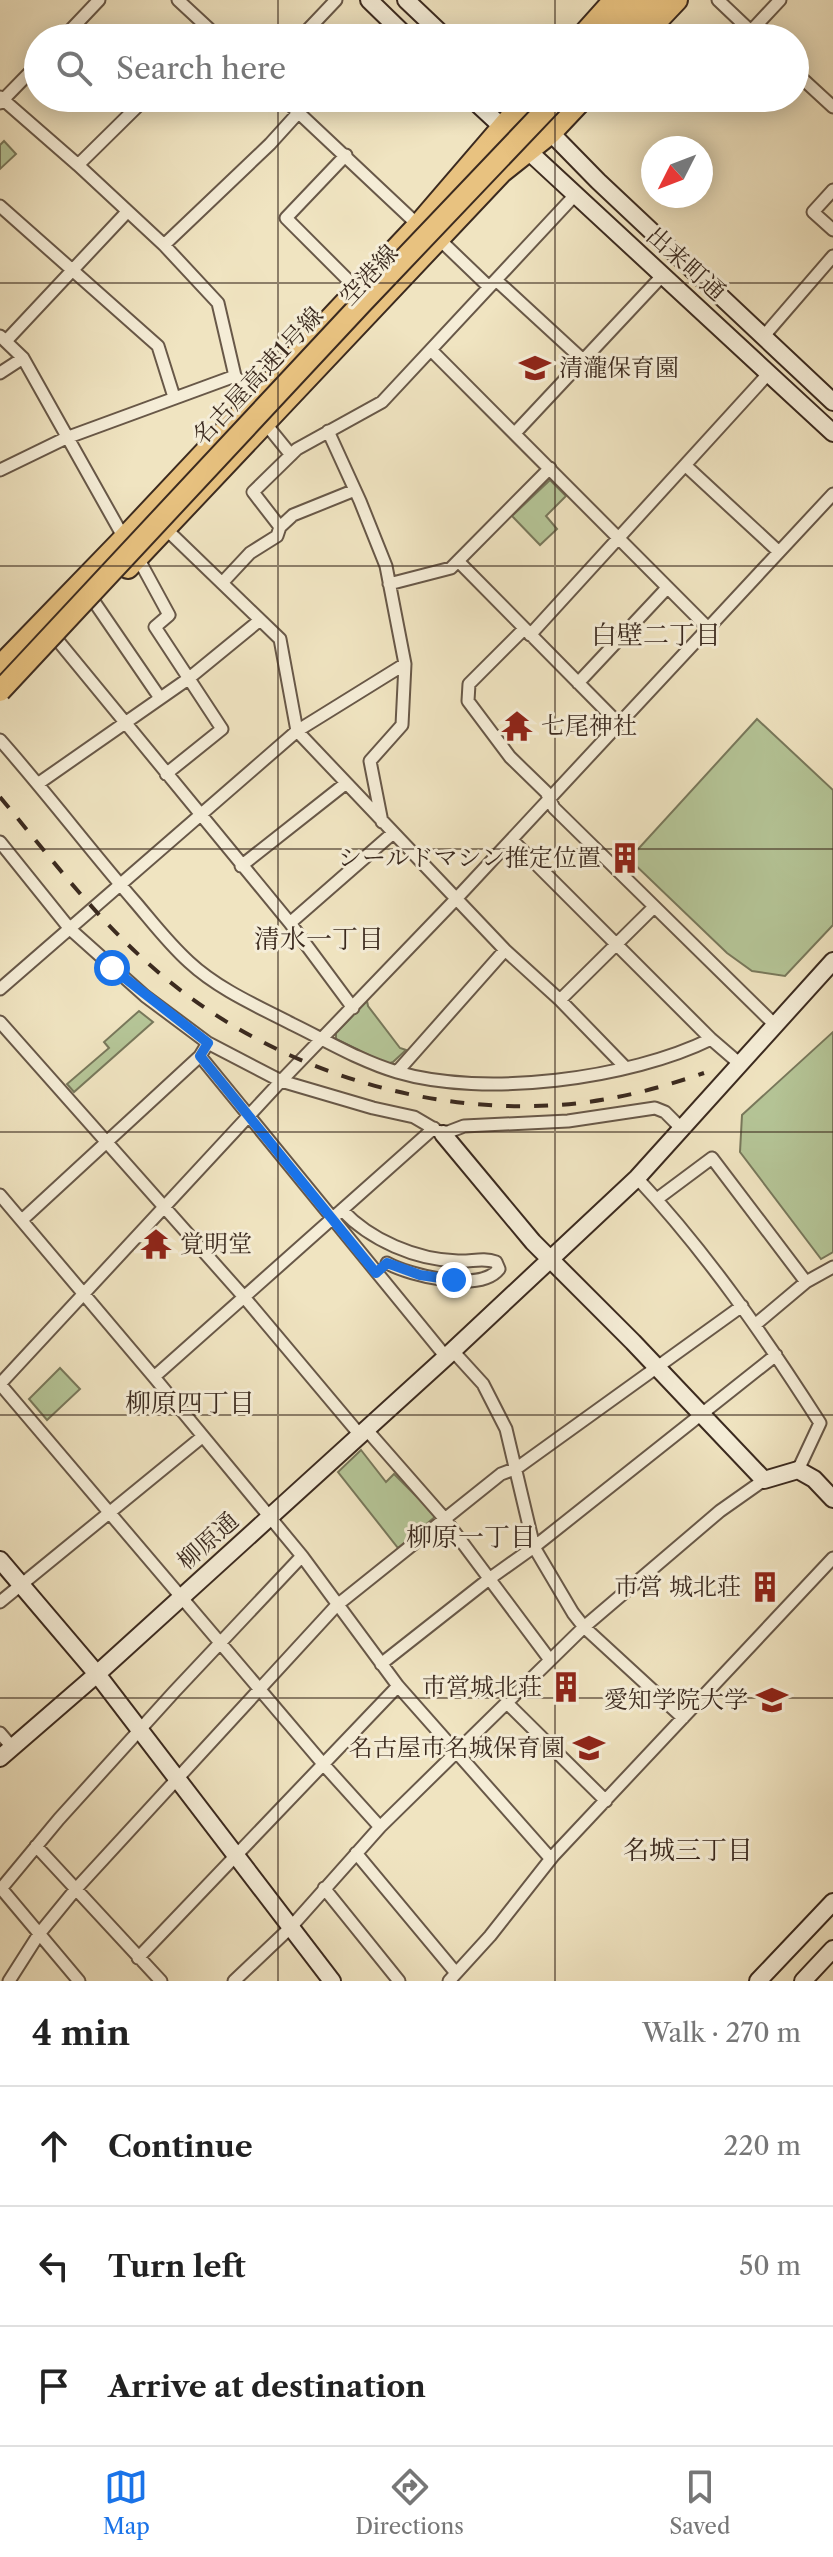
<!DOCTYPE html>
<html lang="en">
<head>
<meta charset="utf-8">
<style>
  body { margin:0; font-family:"Libre Caslon Text","Noto Serif JP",serif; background:#f2f2f2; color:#222 }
  .compass { position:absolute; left:641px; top:136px; width:72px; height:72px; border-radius:50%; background:#fff; box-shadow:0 4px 20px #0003; rotate:228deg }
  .stop { position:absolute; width:24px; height:24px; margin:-18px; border:6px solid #1a73e8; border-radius:50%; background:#fff }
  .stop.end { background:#1a73e8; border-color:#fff; box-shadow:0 2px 8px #0008 }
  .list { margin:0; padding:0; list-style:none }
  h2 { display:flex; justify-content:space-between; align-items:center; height:104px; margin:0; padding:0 32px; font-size:34px }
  h2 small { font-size:26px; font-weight:400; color:#767676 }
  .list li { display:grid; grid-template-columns:52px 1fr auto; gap:24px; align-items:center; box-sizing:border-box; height:120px; padding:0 32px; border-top:2px solid #e0e0e0 }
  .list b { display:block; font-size:30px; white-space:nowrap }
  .list em { font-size:26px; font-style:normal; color:#767676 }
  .icon { flex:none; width:44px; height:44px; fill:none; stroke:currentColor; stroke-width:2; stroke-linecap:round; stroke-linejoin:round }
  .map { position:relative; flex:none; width:833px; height:1981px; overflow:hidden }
  .search { position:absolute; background:#fff; box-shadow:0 4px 20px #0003; left:24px; right:24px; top:24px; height:88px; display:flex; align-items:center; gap:20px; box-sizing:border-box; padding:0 28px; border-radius:44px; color:#767676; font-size:30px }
  .sheet { height:464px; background:#fff }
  nav { display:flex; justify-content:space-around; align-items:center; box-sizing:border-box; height:112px; border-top:2px solid #e0e0e0; background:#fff; font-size:22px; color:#767676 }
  nav a { display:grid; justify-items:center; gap:4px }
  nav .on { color:#1a73e8 }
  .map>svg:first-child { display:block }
</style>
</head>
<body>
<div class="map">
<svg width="833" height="1981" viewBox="0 0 833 1981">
  <rect width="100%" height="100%" fill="#f0e4c1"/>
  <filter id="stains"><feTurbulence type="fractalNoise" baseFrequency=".0025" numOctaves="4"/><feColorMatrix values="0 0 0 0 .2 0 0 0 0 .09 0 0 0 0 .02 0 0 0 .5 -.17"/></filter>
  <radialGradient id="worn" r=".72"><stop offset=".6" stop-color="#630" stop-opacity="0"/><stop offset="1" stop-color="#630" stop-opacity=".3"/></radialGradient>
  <path fill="#b5c597" stroke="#78785b" stroke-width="2" d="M4 141 16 154 0 169V145Z
    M550 480 566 496 546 516 557 529 540 545 512 516Z
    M757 719 833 790V925L785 976 752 971 727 953 629 859Z
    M367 1001 368 1006 400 1048 406 1050 393 1062 387 1064 336 1039V1033Z
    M139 1011 153 1022 74 1092 67 1084 109 1048 104 1042Z
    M833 1032V1252L821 1259 740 1152 742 1115Z
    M60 1368 80 1389 47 1420 29 1399Z
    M361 1450 386 1482 394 1474 436 1516 398 1548 338 1472Z"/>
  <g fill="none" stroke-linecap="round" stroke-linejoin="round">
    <defs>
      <path id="street" d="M178 0 219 38
        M718 0 758 38
        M751 31 780 0
        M63 38 99 0
        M300 38 336 0
        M795 72 833 107
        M0 97 78 165 164 245 218 303 235 376 66 438 0 470
        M283 98 418 225
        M0 103 38 64
        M346 155 286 218 357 289
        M78 165 146 98
        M833 190 813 212 833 230
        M0 206 158 346 174 397
        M439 239 489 287
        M164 245 270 144 299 112
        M496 280 583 360
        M0 336 23 358 124 538
        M763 337 833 256
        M6 341 127 212
        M431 350 709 629
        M0 373 23 358
        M235 376 255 397
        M265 423 291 455
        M328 431 360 501 386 566 405 664 402 725 370 761 382 822
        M515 433 662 276
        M685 465 779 552
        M280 527 253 492 297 449 382 402 576 194
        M166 529 280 639 297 731 505 950 560 1000 626 1068
        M138 558 169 615 155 627 222 729 166 774
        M458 561 619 724
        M222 583 250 553 277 536 280 527 293 515 355 490
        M389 584 451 568 550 468
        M95 603 160 698
        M524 629 469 684 468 701 510 757 546 792 554 808 775 1025
        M530 635 769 373
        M59 642 290 923 353 1008
        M578 683 667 588
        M0 740C47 793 90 850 136 903 153 923 169 944 189 962 218 989 257 1006 292 1024 327 1041 360 1061 397 1072 484 1098 630 1079 711 1039
        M39 783 188 679 260 620
        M512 840 711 1039 740 1064
        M0 842 70 929 145 996 208 1043 281 1081 373 1108 414 1117 443 1134 464 1126 568 1121 655 1108 665 1112 682 1129
        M241 866 345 784
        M290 923 393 833
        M0 989 297 731 405 664
        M560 1000 654 907
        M0 1022 244 1297 360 1435
        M208 1043 200 1056 446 1357
        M397 1072 505 950
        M637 1178C707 1253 765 1337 820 1423L798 1470
        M0 1195 154 1377 302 1556 398 1686 551 1859
        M657 1199 712 1158 806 1282
        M342 1210C370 1240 416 1260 458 1261 471 1262 483 1257 496 1262L499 1269C480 1293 411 1276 387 1263
        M22 1220 200 1056
        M756 1324 806 1282 833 1267
        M452 1350 483 1384 506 1429 534 1547 573 1613 584 1627 683 1718
        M154 1377 434 1128
        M0 1384 281 1081 456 899 833 494
        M0 1384 324 1765 380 1827
        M366 1429 444 1518 550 1660
        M0 1602 202 1437
        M381 1664 489 1579 534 1547 776 1355
        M507 1703 606 1801
        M0 1733 12 1747
        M36 1846 161 1981
        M356 1853 456 1973
        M0 1887 79 1981
        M324 1888 399 1981
        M0 1890 59 1819 174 1692 302 1556
        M138 1958 398 1686
        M9 1981 39 1934 75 1890 336 1606 501 1474 517 1468 742 1306
        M234 1981 291 1927 380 1827 584 1627 720 1511 764 1480
        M449 1981 490 1936 553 1856 833 1558"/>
      <path id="secondary" d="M369 0 408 38
        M406 0 446 38
        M471 98 833 433
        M511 98 551 133 598 181 833 402
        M443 1134 533 1242 633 1342 764 1480 798 1470 814 1479 833 1499
        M0 1560 97 1674 332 1981
        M0 1758 97 1674 446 1357 637 1178 833 961
        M758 1981 833 1902
        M803 1981 833 1949"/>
      <path id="highway" d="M623 31 632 27 659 0
        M580 38 614 0
        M599 38 635 0
        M641 38 677 0
        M128 568 502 172 551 133 584 98
        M0 666 124 538 418 225 527 98"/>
    </defs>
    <use href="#street" stroke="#685848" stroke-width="15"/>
    <use href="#secondary" stroke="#3b2a1f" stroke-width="20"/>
    <use href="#highway" stroke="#3b2a1f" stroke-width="24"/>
    <use href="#street" stroke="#f5edd7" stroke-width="11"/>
    <use href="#secondary" stroke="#f5edd7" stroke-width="16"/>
    <use href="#highway" stroke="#e8c280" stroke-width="20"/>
    <path stroke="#3b2a1f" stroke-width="4" stroke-dasharray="14 14" stroke-linecap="butt" d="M0 797C50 857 98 921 158 972 271 1069 432 1120 580 1103 623 1098 663 1087 704 1073"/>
    <defs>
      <path id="highway-bridge" d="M0 691 361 304 557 98"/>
    </defs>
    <use href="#highway-bridge" stroke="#3b2a1f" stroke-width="24" stroke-linecap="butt"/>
    <use href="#highway-bridge" stroke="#e8c280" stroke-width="20"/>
  </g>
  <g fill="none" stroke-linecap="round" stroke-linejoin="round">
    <path stroke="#1a73e8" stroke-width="10" d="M112 968 208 1043 200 1056 376 1273 387 1263 420 1275 454 1280"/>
  </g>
  <path fill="none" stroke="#3b2a1f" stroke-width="2" stroke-opacity="0.55" d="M278 0V38M555 0V38M278 98V1981M555 98V1981M0 283H833M0 566H833M0 849H833M0 1132H833M0 1415H833M0 1698H833"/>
  <defs>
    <symbol id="school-bare" viewBox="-9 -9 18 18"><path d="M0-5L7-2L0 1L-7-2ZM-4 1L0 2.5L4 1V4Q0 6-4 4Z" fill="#8f2418" stroke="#f5edd7" stroke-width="2.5" paint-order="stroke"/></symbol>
    <symbol id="temple-bare" viewBox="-9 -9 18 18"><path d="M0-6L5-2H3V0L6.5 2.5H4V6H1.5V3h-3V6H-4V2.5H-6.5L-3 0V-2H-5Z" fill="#8f2418" stroke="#f5edd7" stroke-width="2.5" paint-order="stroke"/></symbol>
    <symbol id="building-bare" viewBox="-9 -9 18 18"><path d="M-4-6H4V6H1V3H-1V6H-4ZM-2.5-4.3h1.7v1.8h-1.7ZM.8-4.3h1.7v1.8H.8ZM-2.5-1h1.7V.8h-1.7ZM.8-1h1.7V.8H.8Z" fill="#8f2418" stroke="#f5edd7" stroke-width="2.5" paint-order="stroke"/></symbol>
    <symbol id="university-bare" viewBox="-9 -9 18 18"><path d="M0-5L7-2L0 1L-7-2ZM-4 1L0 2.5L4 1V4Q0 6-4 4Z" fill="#8f2418" stroke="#f5edd7" stroke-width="2.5" paint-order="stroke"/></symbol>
  </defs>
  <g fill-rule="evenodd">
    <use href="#school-bare" x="513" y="346" width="44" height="44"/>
    <use href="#temple-bare" x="495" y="704" width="44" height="44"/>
    <use href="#building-bare" x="603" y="836" width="44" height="44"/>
    <use href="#temple-bare" x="134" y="1222" width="44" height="44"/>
    <use href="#building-bare" x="743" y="1565" width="44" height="44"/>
    <use href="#building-bare" x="544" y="1665" width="44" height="44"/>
    <use href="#university-bare" x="750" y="1678" width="44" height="44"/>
    <use href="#school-bare" x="567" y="1726" width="44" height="44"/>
  </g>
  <g text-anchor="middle" stroke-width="6" stroke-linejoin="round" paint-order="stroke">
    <g font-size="24" fill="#3b2a1f" stroke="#f5edd7">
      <text transform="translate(686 264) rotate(42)" y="8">出来町通</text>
      <text transform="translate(369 275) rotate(-47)" y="8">空港線</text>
      <text transform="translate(258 376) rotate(-47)" y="8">名古屋高速1号線</text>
      <text transform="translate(208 1541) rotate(-42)" y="8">柳原通</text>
    </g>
    <g font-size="24" fill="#3b2a1f" stroke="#f5edd7" text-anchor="end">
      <text x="559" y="376" text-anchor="start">清瀧保育園</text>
      <text x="541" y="734" text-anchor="start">七尾神社</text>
      <text x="601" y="866">シールドマシン推定位置</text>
      <text x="180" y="1252" text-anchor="start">覚明堂</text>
      <text x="741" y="1595">市営 城北荘</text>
      <text x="542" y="1695">市営城北荘</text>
      <text x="748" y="1708">愛知学院大学</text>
      <text x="565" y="1756">名古屋市名城保育園</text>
    </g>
    <g font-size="26" fill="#3b2a1f" stroke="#f5edd7">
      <text x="656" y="644">白壁二丁目</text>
      <text x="319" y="948">清水一丁目</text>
      <text x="190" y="1412">柳原四丁目</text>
      <text x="471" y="1546">柳原一丁目</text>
      <text x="688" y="1859">名城三丁目</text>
    </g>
  </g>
  <rect width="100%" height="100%" filter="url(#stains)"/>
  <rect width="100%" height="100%" fill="url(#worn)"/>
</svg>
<svg class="compass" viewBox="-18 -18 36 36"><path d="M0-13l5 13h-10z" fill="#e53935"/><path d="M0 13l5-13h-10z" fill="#767676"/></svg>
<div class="stop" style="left:112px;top:968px"></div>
<div class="stop end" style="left:454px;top:1280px"></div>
<div class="search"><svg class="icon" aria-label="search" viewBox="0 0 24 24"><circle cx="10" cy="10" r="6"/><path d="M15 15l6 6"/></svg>Search here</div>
</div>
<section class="sheet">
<h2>4 min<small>Walk · 270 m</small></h2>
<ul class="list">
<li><svg class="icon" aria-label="ahead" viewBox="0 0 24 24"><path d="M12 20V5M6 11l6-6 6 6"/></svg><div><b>Continue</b></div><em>220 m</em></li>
<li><svg class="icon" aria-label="left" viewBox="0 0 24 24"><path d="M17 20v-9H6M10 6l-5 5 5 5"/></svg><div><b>Turn left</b></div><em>50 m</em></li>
<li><svg class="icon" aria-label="arrive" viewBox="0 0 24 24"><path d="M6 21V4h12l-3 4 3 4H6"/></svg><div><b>Arrive at destination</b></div></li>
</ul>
</section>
<nav>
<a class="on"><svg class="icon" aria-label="map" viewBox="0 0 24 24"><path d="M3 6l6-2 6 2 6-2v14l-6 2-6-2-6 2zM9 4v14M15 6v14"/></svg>Map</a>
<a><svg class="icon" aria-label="directions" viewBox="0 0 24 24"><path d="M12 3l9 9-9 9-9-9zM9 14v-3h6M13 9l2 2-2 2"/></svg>Directions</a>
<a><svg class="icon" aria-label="saved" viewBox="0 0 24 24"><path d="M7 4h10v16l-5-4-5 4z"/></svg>Saved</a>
</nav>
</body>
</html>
